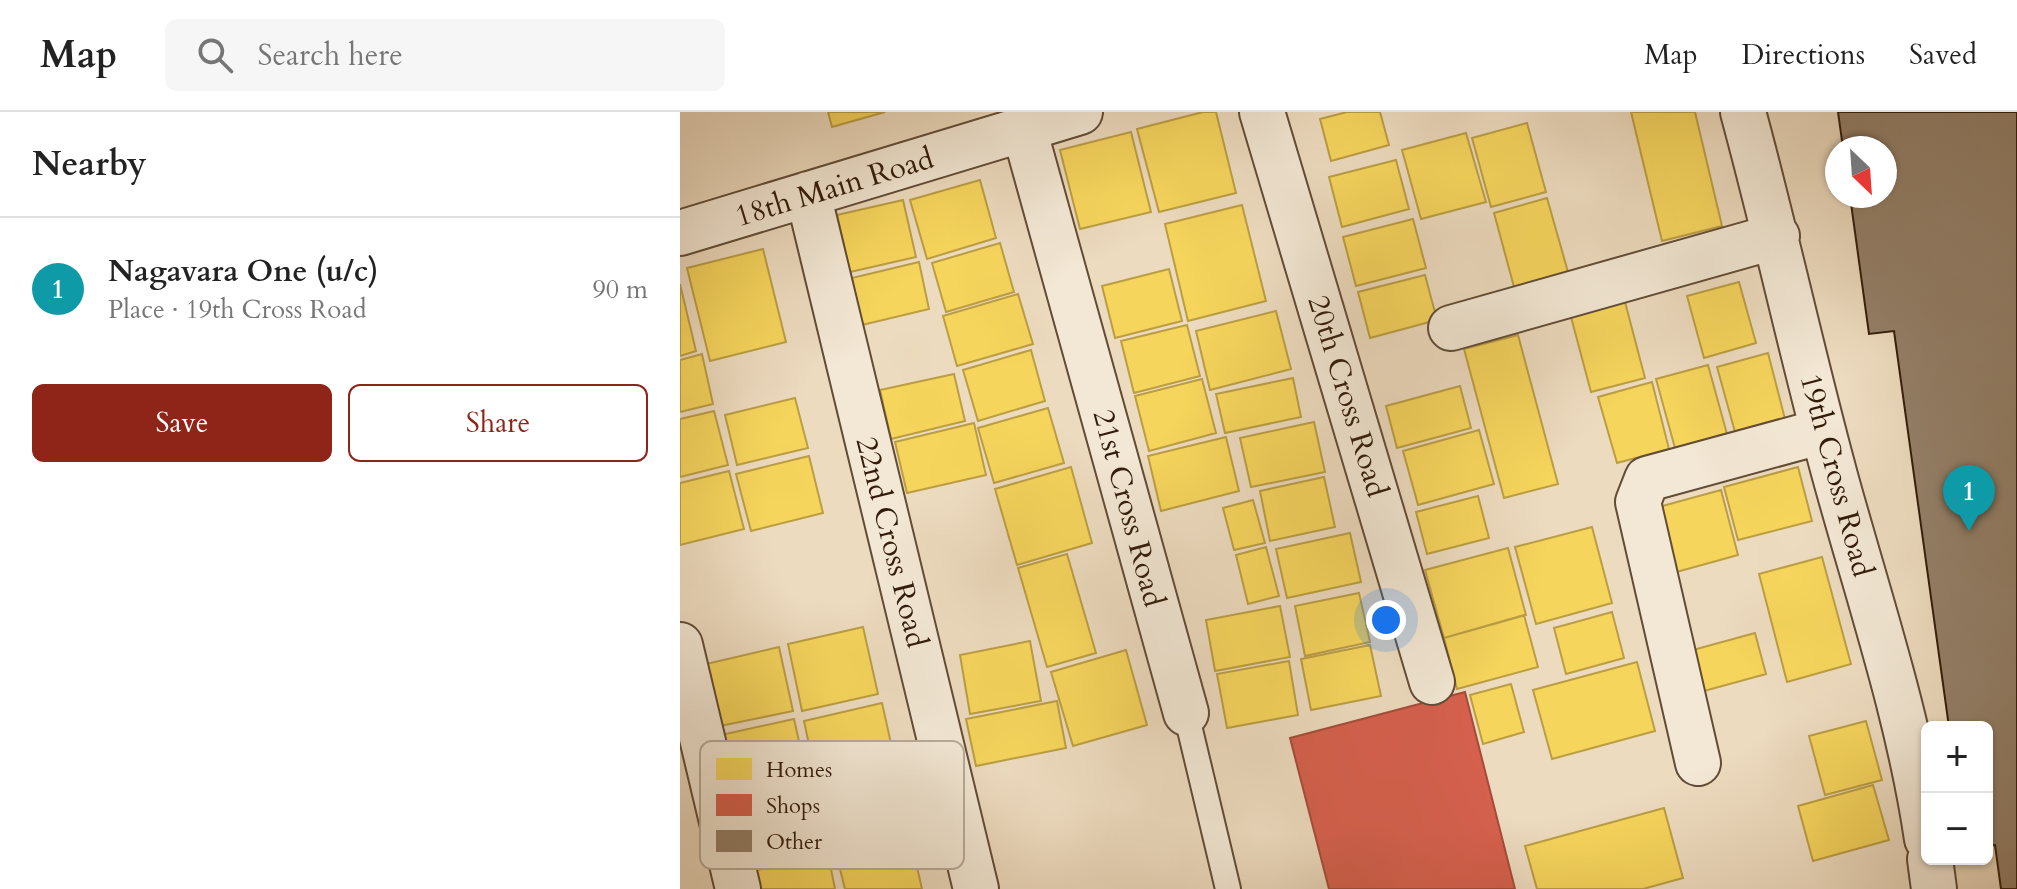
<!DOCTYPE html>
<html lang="en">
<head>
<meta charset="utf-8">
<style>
  body { margin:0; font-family:Cardo,serif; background:#f6f6f6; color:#222 }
  .controls { position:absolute; right:24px; bottom:24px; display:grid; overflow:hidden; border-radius:12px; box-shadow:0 2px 6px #0004 }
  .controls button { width:72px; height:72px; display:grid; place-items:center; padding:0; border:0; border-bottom:2px solid #e0e0e0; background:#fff; color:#222; font:40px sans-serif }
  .compass { position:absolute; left:1145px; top:24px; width:72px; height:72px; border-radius:50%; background:#fff; box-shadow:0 2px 6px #0004; rotate:155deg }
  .you { position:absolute; left:706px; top:508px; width:28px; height:28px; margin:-20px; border:6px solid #fff; border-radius:50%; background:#1a73e8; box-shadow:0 0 0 12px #1a73e833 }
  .badge { display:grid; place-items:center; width:52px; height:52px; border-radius:50%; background:#8f2418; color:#fff; font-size:26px; font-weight:700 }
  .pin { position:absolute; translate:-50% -66px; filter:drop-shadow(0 2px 4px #0008) }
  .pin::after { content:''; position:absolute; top:42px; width:28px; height:24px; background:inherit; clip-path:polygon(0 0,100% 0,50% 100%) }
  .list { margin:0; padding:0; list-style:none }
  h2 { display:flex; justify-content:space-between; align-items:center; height:104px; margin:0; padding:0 32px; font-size:34px }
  h2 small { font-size:26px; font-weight:400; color:#767676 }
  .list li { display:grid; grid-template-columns:52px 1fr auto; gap:24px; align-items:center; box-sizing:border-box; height:144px; padding:0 32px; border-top:2px solid #e0e0e0 }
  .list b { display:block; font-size:30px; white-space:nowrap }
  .list p { margin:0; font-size:26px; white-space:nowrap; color:#767676 }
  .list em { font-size:26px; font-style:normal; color:#767676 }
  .actions { display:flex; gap:16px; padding:24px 32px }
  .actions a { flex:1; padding:18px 0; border:2px solid #8f2418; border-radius:12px; text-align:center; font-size:28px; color:#8f2418 }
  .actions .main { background:#8f2418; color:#fff }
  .icon { flex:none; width:44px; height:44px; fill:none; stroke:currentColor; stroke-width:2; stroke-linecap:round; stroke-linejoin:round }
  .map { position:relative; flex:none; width:1337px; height:777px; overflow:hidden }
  header { display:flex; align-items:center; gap:48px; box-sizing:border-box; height:112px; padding:0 40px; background:#fff; border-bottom:2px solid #e0e0e0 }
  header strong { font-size:38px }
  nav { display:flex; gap:44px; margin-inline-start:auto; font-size:28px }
  .search { width:560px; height:72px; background:#f6f6f6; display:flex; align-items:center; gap:20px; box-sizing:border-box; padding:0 28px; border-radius:12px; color:#767676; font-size:30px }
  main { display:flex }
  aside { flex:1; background:#fff }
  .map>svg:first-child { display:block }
</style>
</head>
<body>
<header>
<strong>Map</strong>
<div class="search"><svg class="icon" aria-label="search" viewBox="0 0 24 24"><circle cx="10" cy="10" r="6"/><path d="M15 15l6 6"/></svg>Search here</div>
<nav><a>Map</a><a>Directions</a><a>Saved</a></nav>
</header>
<main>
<aside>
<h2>Nearby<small></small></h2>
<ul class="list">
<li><span class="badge" style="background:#0f9aa8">1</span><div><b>Nagavara One (u/c)</b><p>Place · 19th Cross Road</p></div><em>90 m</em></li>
</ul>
<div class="actions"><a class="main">Save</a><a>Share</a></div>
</aside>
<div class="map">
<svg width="1337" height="777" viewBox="0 0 1337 777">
  <rect width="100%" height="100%" fill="#eddbbf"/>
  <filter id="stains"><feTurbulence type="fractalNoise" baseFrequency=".0025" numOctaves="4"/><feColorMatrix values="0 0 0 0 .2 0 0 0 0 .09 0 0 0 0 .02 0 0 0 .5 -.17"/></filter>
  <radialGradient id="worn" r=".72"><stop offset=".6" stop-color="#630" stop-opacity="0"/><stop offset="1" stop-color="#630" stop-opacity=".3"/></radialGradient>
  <path fill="#f6d55c" stroke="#bb9e43" stroke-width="2" d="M148 0H205L152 15Z
    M523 0H536L556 81 479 100 457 17Z
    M667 0H700L709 33 651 49 640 7Z
    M951 0H1015L1042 114 982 129Z
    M847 11 866 80 811 95 792 26Z
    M451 20 471 100 400 117 380 38Z
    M786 21 806 90 741 107 722 38Z
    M716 48 729 97 662 115 649 65Z
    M300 68 316 126 247 147 230 88Z
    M867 86 888 160 834 175 814 101Z
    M223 88 236 145 170 160 157 103Z
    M562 93 586 189 508 209 485 112Z
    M733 107 746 156 676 174 663 125Z
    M320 131 334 180 266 200 252 151Z
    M83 137 106 230 30 249 7 156Z
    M239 150 249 197 182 213 172 166Z
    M489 157 502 209 435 226 422 174Z
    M745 163 757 208 690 226 678 180Z
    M1059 170 1076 231 1024 246 1007 184Z
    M0 172 16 239 0 244Z
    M338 182 353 232 277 254 263 204Z
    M945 190 965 266 911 280 891 205Z
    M596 199 611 257 530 278 516 219Z
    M507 213 520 264 454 281 441 229Z
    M838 223 878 372 824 386 784 237Z
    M351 238 365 289 298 309 283 258Z
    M1088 241 1105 307 1055 320 1037 255Z
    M22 242 33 292 0 300V248Z
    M1028 253 1047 322 995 336 976 267Z
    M274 262 285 309 211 327 200 278Z
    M613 266 621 305 545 321 536 282Z
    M522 267 536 321 469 339 455 284Z
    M972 270 989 337 937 351 918 285Z
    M780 274 791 316 717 336 706 294Z
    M115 286 128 336 57 353 45 303Z
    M368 296 384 351 314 371 298 316Z
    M34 299 48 353 0 365V307Z
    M634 310 645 360 571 375 560 326Z
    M294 311 306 363 227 381 215 330Z
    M799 318 814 372 738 393 723 339Z
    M546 325 559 379 481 399 468 344Z
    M129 344 143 401 71 419 56 362Z
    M391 355 412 431 337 453 315 377Z
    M1118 355 1132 409 1058 428 1044 375Z
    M49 359 64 417 0 433V371Z
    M644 365 655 415 590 429 580 379Z
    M1041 378 1058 443 982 464 964 399Z
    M798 384 809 426 747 442 736 400Z
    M573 388 585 431 554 438 543 396Z
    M912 415 932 491 856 512 835 435Z
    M670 421 681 470 607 486 596 437Z
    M586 435 599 484 568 492 556 443Z
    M828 436 846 503 764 526 745 458Z
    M387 442 416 541 367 555 338 456Z
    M1142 445 1171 552 1107 570 1079 462Z
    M679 481 690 530 625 544 615 494Z
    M600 494 610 545 535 559 526 508Z
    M932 500 944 546 886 562 874 516Z
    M844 503 858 555 777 577 764 526Z
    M183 515 198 582 122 599 108 532Z
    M1075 521 1086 562 1024 579 1013 538Z
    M350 529 361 589 290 602 280 543Z
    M690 533 701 584 631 598 621 547Z
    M99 535 113 599 35 615 22 553Z
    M446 538 467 613 393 634 371 560Z
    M609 549 618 603 547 616 537 562Z
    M957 550 975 619 872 647 853 578Z
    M831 572 844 620 803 632 790 583Z
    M377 589 386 636 296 654 286 607Z
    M202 591 218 663 139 680 124 609Z
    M114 607 129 674 56 691 41 623Z
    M1186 609 1202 668 1145 683 1129 624Z
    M1193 673 1209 728 1133 749 1118 694Z
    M984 696 1003 766 963 777H857L845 734Z
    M232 733 242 777H165L158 749Z
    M148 742 155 777H72L69 760Z"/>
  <path fill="#d6604d" stroke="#a54c39" stroke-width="2" d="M785 580 835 777H649L610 626Z"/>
  <path fill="#937f68" stroke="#321c09" stroke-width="2" d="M1158 0H1337V777H1321L1315 733 1307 734V615H1269L1214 219 1189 222 1170 84H1205V36H1163Z"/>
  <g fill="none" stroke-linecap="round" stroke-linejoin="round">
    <defs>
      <path id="service" d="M506 601 548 777"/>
      <path id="minor" d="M582 0 752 570
        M1063 0C1096 121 1122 243 1155 364 1188 484 1229 604 1247 727
        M344 17 506 601
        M128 82 296 777
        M0 121 400 0
        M771 216 1097 124
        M0 533 58 777
        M1018 651 958 390 967 367 1143 319
        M1250 747 1254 777"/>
    </defs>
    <use href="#service" stroke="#614c36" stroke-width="28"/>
    <use href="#minor" stroke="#614c36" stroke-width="48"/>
    <use href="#service" stroke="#f3e8d5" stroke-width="24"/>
    <use href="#minor" stroke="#f3e8d5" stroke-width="44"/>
  </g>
  <g text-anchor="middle" stroke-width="8" stroke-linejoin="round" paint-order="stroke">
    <g font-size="30" fill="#321c09" stroke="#f3e8d5">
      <text transform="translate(154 75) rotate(-17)" y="10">18th Main Road</text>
      <text transform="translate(668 284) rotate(73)" y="10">20th Cross Road</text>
      <text transform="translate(1157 363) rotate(75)" y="10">19th Cross Road</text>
      <text transform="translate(449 396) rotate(75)" y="10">21st Cross Road</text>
      <text transform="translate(212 430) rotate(76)" y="10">22nd Cross Road</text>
    </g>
  </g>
  <rect x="20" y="629" width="264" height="128" rx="12" fill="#f3e8d5" stroke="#b9ab98" stroke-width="2"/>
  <rect x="36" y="646" width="36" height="22" fill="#f6d55c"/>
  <rect x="36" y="682" width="36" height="22" fill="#d6604d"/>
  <rect x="36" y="718" width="36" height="22" fill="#937f68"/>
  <g font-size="22" fill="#321c09">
    <text x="86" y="665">Homes</text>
    <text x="86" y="701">Shops</text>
    <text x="86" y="737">Other</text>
  </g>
  <rect width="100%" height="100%" filter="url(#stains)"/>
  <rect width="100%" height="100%" fill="url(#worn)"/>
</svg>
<div class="controls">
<button>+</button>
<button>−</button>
</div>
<svg class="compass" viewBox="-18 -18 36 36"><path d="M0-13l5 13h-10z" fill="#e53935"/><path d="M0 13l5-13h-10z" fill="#767676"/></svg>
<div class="you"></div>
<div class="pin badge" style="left:1289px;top:419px;background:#0f9aa8">1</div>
</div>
</main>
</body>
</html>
